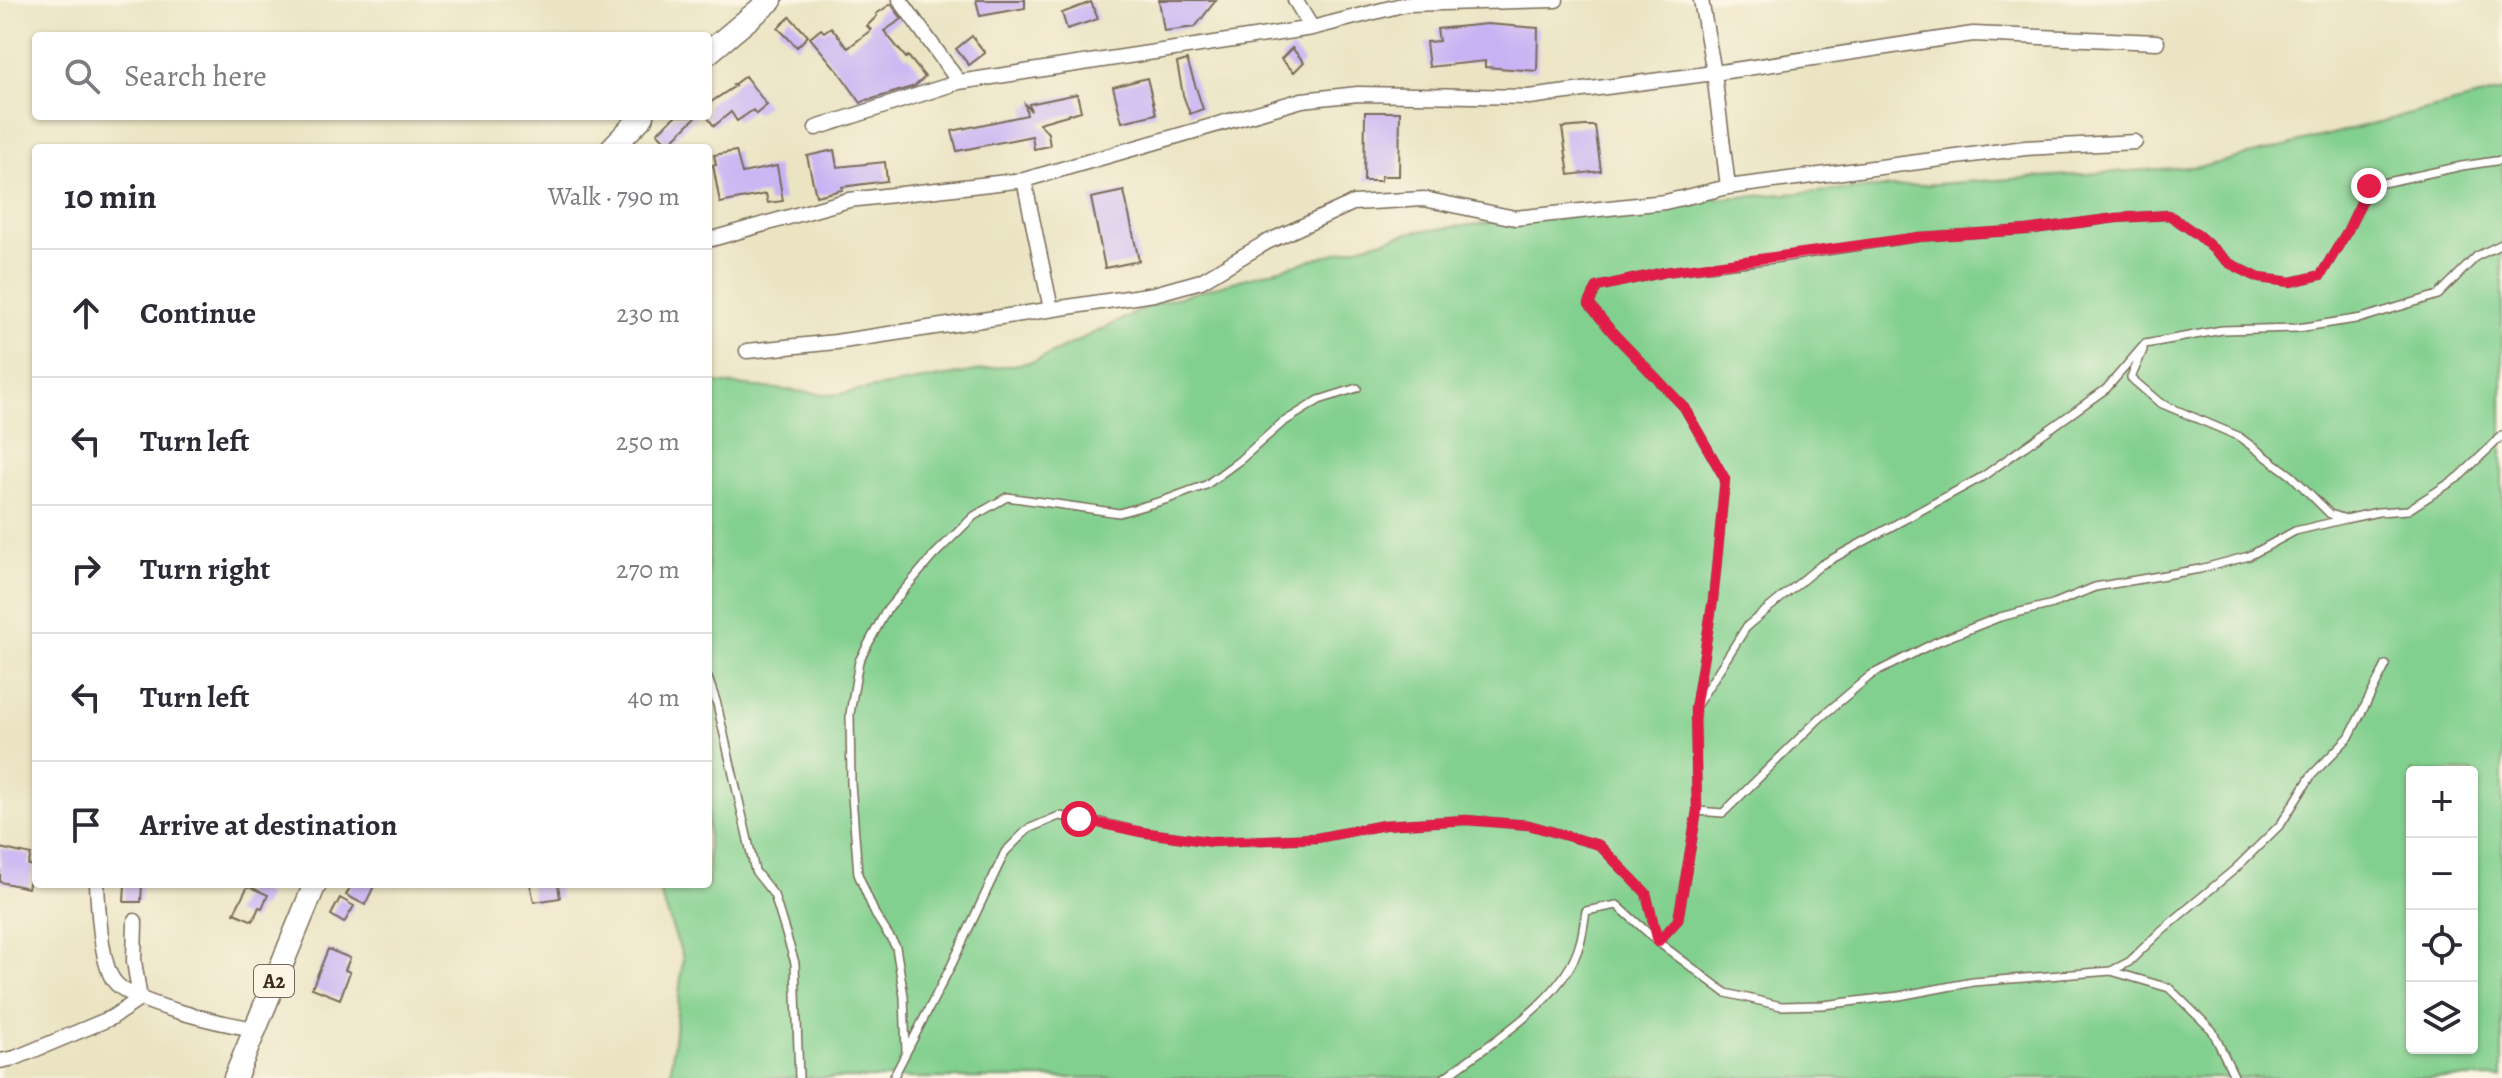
<!DOCTYPE html>
<html lang="en">
<head>
<meta charset="utf-8">
<style>
  body { margin:0; font-family:Alegreya,serif; background:#f7f7f7; color:#2b2b33 }
  .controls { position:absolute; right:24px; bottom:24px; display:grid; overflow:hidden; border-radius:8px; box-shadow:0 2px 6px #0004 }
  .controls button { width:72px; height:72px; display:grid; place-items:center; padding:0; border:0; border-bottom:2px solid #e1e1e2; background:#fff; color:#2b2b33; font:40px sans-serif }
  .stop { position:absolute; width:24px; height:24px; margin:-18px; border:6px solid #e11d48; border-radius:50%; background:#fff }
  .stop.end { background:#e11d48; border-color:#fff; box-shadow:0 2px 8px #0008 }
  .list { margin:0; padding:0; list-style:none }
  h2 { display:flex; justify-content:space-between; align-items:center; height:104px; margin:0; padding:0 32px; font-size:34px }
  h2 small { font-size:26px; font-weight:400; color:#7c7c81 }
  .list li { display:grid; grid-template-columns:52px 1fr auto; gap:24px; align-items:center; box-sizing:border-box; height:128px; padding:0 32px; border-top:2px solid #e1e1e2 }
  .list b { display:block; font-size:30px; white-space:nowrap }
  .list em { font-size:26px; font-style:normal; color:#7c7c81 }
  .icon { flex:none; width:44px; height:44px; fill:none; stroke:currentColor; stroke-width:2; stroke-linecap:round; stroke-linejoin:round }
  .map { position:relative; flex:none; width:2502px; height:1078px; overflow:hidden }
  .search { position:absolute; background:#fff; box-shadow:0 2px 6px #0004; left:32px; top:32px; width:680px; height:88px; display:flex; align-items:center; gap:20px; box-sizing:border-box; padding:0 28px; border-radius:8px; color:#7c7c81; font-size:30px }
  .panel { position:absolute; background:#fff; box-shadow:0 2px 6px #0004; left:32px; top:144px; width:680px; height:744px; border-radius:8px }
  .map>svg:first-child { display:block }
</style>
</head>
<body>
<div class="map">
<svg width="2502" height="1078" viewBox="0 0 2502 1078">
  <rect width="100%" height="100%" fill="#fcf5e5"/>
  <filter id="ink" filterUnits="userSpaceOnUse"><feTurbulence type="fractalNoise" baseFrequency=".0125" numOctaves="2"/><feDisplacementMap in="SourceGraphic" scale="16" xChannelSelector="R" yChannelSelector="G"/><feConvolveMatrix kernelMatrix="1 2 1 2 8 2 1 2 1" color-interpolation-filters="sRGB"/></filter>
  <filter id="wash" filterUnits="userSpaceOnUse"><feTurbulence type="fractalNoise" baseFrequency=".006" numOctaves="4" result="noise"/><feDisplacementMap in="SourceGraphic" scale="32" xChannelSelector="R" yChannelSelector="G"/><feGaussianBlur stdDeviation="1.8" result="paint"/><feColorMatrix in="noise" values="0 0 0 0 0 0 0 0 0 0 0 0 0 0 0 0 0 1.4 0 .05"/><feComposite in="paint" operator="in"/></filter>
  <g filter="url(#wash)">
    <rect width="100%" height="100%" fill="#eae4c3"/>
    <path fill="#82d08f" stroke="#5e7d56" stroke-width="2" fill-rule="evenodd" d="M2502 91V1078H670L683 958 657 884H708V382L833 395 1036 361 1154 304 1412 232 1665 202 2205 166ZM2412 772H2472V1048H2412Z"/>
    <g id="blocks">
      <path fill="#c7b2f4" d="M976 0H1025V8L980 16Z
        M1159 0H1216L1195 27 1164 31Z
        M1091 2 1098 19 1067 29 1062 13Z
        M891 4 902 19 884 31 906 58 908 56 925 77 915 86 869 100 868 99 861 103 838 71 810 38 821 29 824 32 831 27 848 48 871 30 867 26 877 16 876 14Z
        M790 17 808 36 797 47 778 28Z
        M1487 24 1538 28 1537 71 1485 67V61L1429 67 1426 42 1439 41 1437 29Z
        M972 36 985 53 969 65 956 49Z
        M1292 48 1304 62 1294 72 1281 59Z
        M1187 60 1203 109 1190 114 1183 95 1177 63Z
        M745 76 767 105 756 114 753 110 737 121 731 112 714 126 708 118V104L735 86 733 85Z
        M1147 78 1156 114 1122 122 1113 87Z
        M1077 94 1081 111 1039 123 1048 133 1050 146 1034 149 1032 136 957 151 952 131 1027 115 1025 104 1031 111 1029 104Z
        M1365 112H1400L1399 176H1381V181H1364Z
        M675 116H697L668 144 657 133Z
        M1585 126H1595L1601 171 1569 175 1562 128Z
        M834 150 837 167 885 162 887 181 842 187V190L816 196 807 156Z
        M736 151 742 173 777 166 783 201 768 203 766 194 720 203 713 165H716L714 155Z
        M1124 191 1139 261 1105 268 1091 198Z
        M0 848 31 855 28 865 33 866 28 888 0 882Z
        M125 884H142L141 902H124Z
        M352 884H375L365 905 346 895Z
        M530 884H558L560 898 534 902Z
        M248 886 268 895 262 908 259 907 253 921 234 913Z
        M340 898 354 906 344 923 331 915Z
        M328 949 350 958 345 970 350 972 340 999 312 988Z"/>
    </g>
  </g>
  <g filter="url(#ink)">
    <use href="#blocks" fill-opacity="0" stroke="#786b58" stroke-width="2"/>
    <g fill="none" stroke-linecap="round" stroke-linejoin="round">
      <defs>
        <path id="service" d="M2143 350 2131 378 2160 403 2238 436 2292 476 2330 514 2346 519 2378 512 2408 510 2459 477 2502 436
          M2386 665 2349 737 2311 776 2281 824 2235 869 2162 930 2129 962 2111 971 1973 982 1899 996 1823 1005 1781 1006 1726 993 1658 942 1678 920 1697 811 1695 709 1713 600 1725 479 1684 407 1613 333 1589 304 1597 287 1665 272 1773 259 1919 237 2026 230 2116 218 2169 215 2198 235 2229 263 2259 278 2291 282 2321 275 2348 230 2369 186 2462 166 2502 160
          M708 678 717 704 755 871 774 895 795 963 799 1078
          M1698 703 1747 626 1821 565 1982 477 2106 389 2145 344 2222 330 2298 328 2362 318 2438 295 2477 256 2502 244
          M1697 811 1723 813 1820 718 1871 675 1936 642 2000 617 2053 604 2095 587 2200 569 2249 556 2295 531 2346 519
          M2111 971 2169 988 2212 1030 2235 1078
          M906 1052 904 996 896 947 875 914 858 874 851 783 850 714 859 661 886 611 933 556 974 516 1007 497 1119 513 1165 500 1206 485 1240 460 1282 423 1319 400 1357 388
          M893 1078 952 964 1005 852 1028 829 1059 816 1100 822 1141 832 1213 842 1317 838 1384 825 1466 820 1529 825 1599 845 1646 893 1658 942
          M1444 1078C1488 1044 1565 1000 1580 943 1583 933 1584 922 1586 911L1617 905 1656 940"/>
        <path id="minor" d="M900 0 959 82
          M1295 0 1312 28
          M1701 0 1714 73 1728 187
          M816 128 959 82 1312 28 1406 4 1556 0
          M1024 180 1051 309
          M708 240 849 200 1024 180 1302 100 1358 94 1529 97 1714 73 1973 34 2157 42
          M747 351 836 342 1154 294 1201 281 1265 243 1353 203 1424 199 1515 218 1665 202 1728 187 2025 148 2135 142
          M97 884C98 907 101 964 114 981 130 1004 225 1024 254 1029
          M135 921 134 961 140 999
          M0 1061 15 1058 111 1018 140 999"/>
        <path id="primary" d="M708 53 771 0
          M612 148 643 116
          M235 1078 315 884"/>
      </defs>
      <use href="#service" stroke="#786b58" stroke-width="10"/>
      <use href="#minor" stroke="#786b58" stroke-width="17"/>
      <use href="#primary" stroke="#786b58" stroke-width="25"/>
      <use href="#service" stroke="#fff" stroke-width="7"/>
      <use href="#minor" stroke="#fff" stroke-width="14"/>
      <use href="#primary" stroke="#fff" stroke-width="22"/>
    </g>
  </g>
  <g fill="none" stroke-linecap="round" stroke-linejoin="round" filter="url(#ink)">
    <path stroke="#e11d48" stroke-width="10" d="M1079 819 1141 832 1213 842 1317 838 1384 825 1466 820 1529 825 1599 845 1646 893 1658 942 1678 920 1697 811 1695 709 1713 600 1725 479 1684 407 1613 333 1589 304 1597 287 1665 272 1919 237 2026 230 2116 218 2169 215 2198 235 2229 263 2259 278 2291 282 2321 275 2348 230 2369 186"/>
  </g>
  <g text-anchor="middle" stroke-width="8" stroke-linejoin="round" paint-order="stroke">
    <rect fill="#fcf5e5" stroke="#75675a" stroke-width="2" x="254" y="965" width="40" height="32" rx="6"/>
    <g font-size="20" font-weight="bold" fill="#3b2a1e">
      <text x="274" y="988">A2</text>
    </g>
  </g>
</svg>
<div class="controls">
<button>+</button>
<button>−</button>
<button><svg class="icon" aria-label="locate" viewBox="0 0 24 24"><circle cx="12" cy="12" r="6"/><path d="M12 2v4M12 18v4M2 12h4M18 12h4"/></svg></button>
<button><svg class="icon" aria-label="layers" viewBox="0 0 24 24"><path d="M12 4l9 5-9 5-9-5zM3 14l9 5 9-5"/></svg></button>
</div>
<div class="stop" style="left:1079px;top:819px"></div>
<div class="stop end" style="left:2369px;top:186px"></div>
<div class="search"><svg class="icon" aria-label="search" viewBox="0 0 24 24"><circle cx="10" cy="10" r="6"/><path d="M15 15l6 6"/></svg>Search here</div>
<section class="panel">
<h2>10 min<small>Walk · 790 m</small></h2>
<ul class="list">
<li><svg class="icon" aria-label="ahead" viewBox="0 0 24 24"><path d="M12 20V5M6 11l6-6 6 6"/></svg><div><b>Continue</b></div><em>230 m</em></li>
<li><svg class="icon" aria-label="left" viewBox="0 0 24 24"><path d="M17 20v-9H6M10 6l-5 5 5 5"/></svg><div><b>Turn left</b></div><em>250 m</em></li>
<li><svg class="icon" aria-label="right" viewBox="0 0 24 24"><path d="M7 20v-9h11M14 6l5 5-5 5"/></svg><div><b>Turn right</b></div><em>270 m</em></li>
<li><svg class="icon" aria-label="left" viewBox="0 0 24 24"><path d="M17 20v-9H6M10 6l-5 5 5 5"/></svg><div><b>Turn left</b></div><em>40 m</em></li>
<li><svg class="icon" aria-label="arrive" viewBox="0 0 24 24"><path d="M6 21V4h12l-3 4 3 4H6"/></svg><div><b>Arrive at destination</b></div></li>
</ul>
</section>
</div>
</body>
</html>
